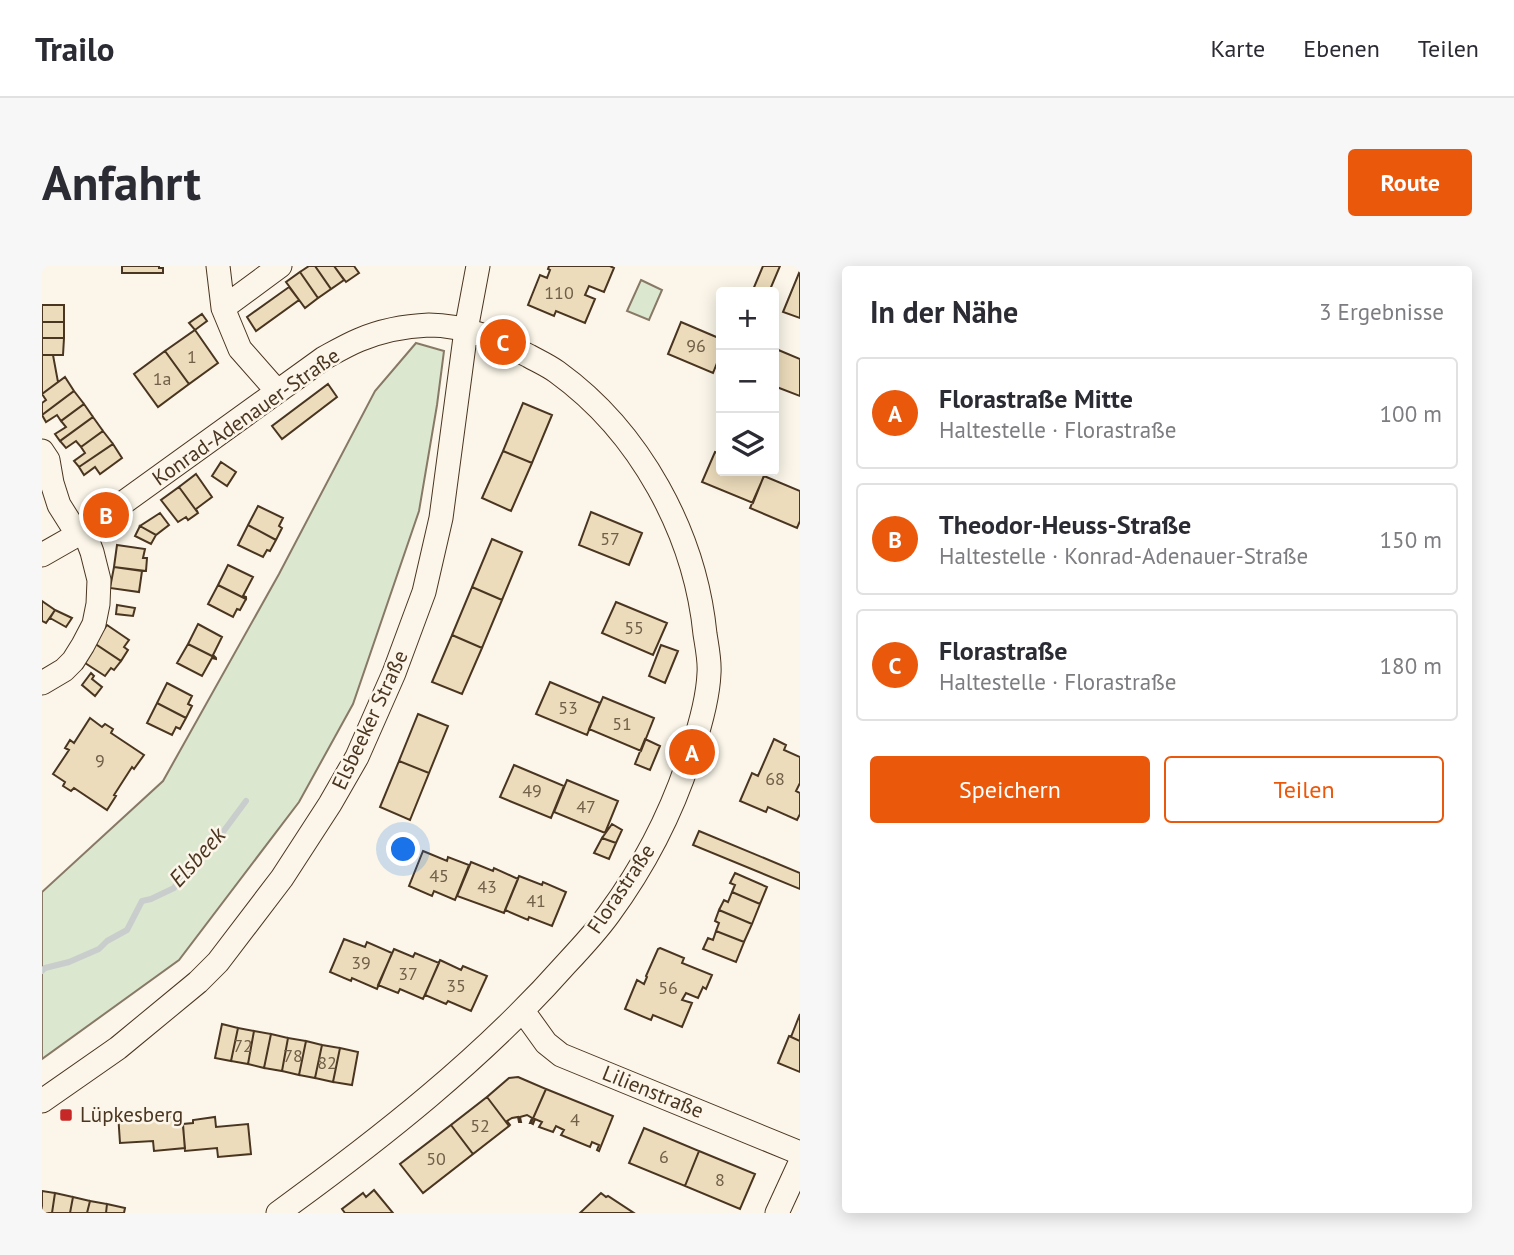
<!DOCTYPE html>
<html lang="de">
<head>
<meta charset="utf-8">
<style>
  body { margin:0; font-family:"PT Sans",sans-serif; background:#f7f7f7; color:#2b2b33 }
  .controls { position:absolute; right:21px; top:21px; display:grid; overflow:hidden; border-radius:7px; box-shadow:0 4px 18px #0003 }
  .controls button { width:63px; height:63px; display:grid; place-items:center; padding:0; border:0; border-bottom:2px solid #e1e1e2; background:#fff; color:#2b2b33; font:35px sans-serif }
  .you { position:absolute; left:362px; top:584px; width:24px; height:24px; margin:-18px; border:5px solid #fff; border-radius:50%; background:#1a73e8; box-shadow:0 0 0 10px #1a73e833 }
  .badge { display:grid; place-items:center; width:46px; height:46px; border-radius:50%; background:#ea580c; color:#fff; font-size:23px; font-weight:700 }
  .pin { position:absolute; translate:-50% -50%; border:4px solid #fff; box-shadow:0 2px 7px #0006 }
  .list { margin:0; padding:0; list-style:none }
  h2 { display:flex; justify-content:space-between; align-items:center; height:91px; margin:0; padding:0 28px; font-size:30px }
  h2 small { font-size:23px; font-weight:400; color:#7c7c81 }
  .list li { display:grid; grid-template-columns:46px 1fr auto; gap:21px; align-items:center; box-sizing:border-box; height:112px; margin:0 14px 14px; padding:0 14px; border:2px solid #e1e1e2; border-radius:7px }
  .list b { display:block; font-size:26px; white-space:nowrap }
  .list p { margin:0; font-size:23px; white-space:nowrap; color:#7c7c81 }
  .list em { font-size:23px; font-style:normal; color:#7c7c81 }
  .actions { display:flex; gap:14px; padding:21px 28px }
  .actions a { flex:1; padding:16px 0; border:2px solid #ea580c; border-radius:7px; text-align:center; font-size:24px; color:#ea580c }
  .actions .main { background:#ea580c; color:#fff }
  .icon { flex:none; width:38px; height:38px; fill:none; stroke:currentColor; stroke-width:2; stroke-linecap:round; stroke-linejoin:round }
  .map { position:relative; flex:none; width:758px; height:947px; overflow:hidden; border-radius:7px }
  header { display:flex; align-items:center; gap:42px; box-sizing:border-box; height:98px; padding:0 35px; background:#fff; border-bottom:2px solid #e1e1e2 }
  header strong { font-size:33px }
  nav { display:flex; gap:38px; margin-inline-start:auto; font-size:24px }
  .intro { display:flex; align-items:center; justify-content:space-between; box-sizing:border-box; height:168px; padding:0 42px }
  h1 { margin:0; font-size:49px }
  .button { padding:18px 32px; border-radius:7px; background:#ea580c; color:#fff; font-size:24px; font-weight:700 }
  main { display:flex; gap:42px; padding:0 42px }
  aside { flex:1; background:#fff; border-radius:7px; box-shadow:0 4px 18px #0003 }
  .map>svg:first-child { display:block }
</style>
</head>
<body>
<header>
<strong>Trailo</strong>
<nav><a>Karte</a><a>Ebenen</a><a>Teilen</a></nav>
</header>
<div class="intro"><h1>Anfahrt</h1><a class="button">Route</a></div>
<main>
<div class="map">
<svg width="758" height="947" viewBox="0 0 758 947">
  <rect width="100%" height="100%" fill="#fbf6e9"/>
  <path fill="#dce7d0" stroke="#887966" stroke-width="2" d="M599 14 620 24 607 54 585 45Z
    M374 77 402 85 395 139 377 245 311 438 257 536 137 694 0 793V626L121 515 237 308 333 125Z"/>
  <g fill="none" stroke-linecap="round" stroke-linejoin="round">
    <path stroke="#c9cecd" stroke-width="6" d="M0 705 3 702 27 696 57 683 65 675 85 664 100 635 109 633 132 622 144 604 175 574 204 535"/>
  </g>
  <path fill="#ecdcbc" stroke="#4a3520" stroke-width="2" d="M80 0H117V2H121V7H80Z
    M267 0H273L289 23 276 32 258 6Z
    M273 0H292L302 14 289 23Z
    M292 0H312L317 7 304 16Z
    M507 0H568L572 2 562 26 547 20 543 29 553 33 543 57 514 45 512 50 486 39 498 9 505 12 508 4 506 3Z
    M721 0H738L727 26H710Z
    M258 6 276 32 263 42 244 16Z
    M757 7 758 8V52L741 46Z
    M247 21 257 34 214 65 205 51Z
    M0 39H22V56H0Z
    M160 48 165 55 153 64 147 57Z
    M0 56H22V72H0Z
    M639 56 679 73V87L671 107 626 88Z
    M153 64 176 97 147 118 123 85Z
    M0 72H22L21 89H0Z
    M734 83 758 93V130L732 120V90Z
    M123 85 147 118 116 141 92 108Z
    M0 89H11L16 116 0 128Z
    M23 111 32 125 0 149V137L4 134 0 128Z
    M286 118 295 131 240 173 230 160Z
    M32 125 42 138 19 155 15 149 4 156 0 149Z
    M481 137 510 149 490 197 461 185Z
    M42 138 51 151 18 175 13 168 24 161 19 155Z
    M51 151 61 165 39 181 34 175 24 182 18 175Z
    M61 165 71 178 37 201 32 195 43 187 39 181Z
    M71 178 80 192 58 208 53 201 42 209 37 201Z
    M461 185 490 197 469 245 440 232Z
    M673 186 679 188V205H718L723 207 711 237 660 216Z
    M179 196 194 206 185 220 170 210Z
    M154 208 170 231 154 243 156 247 137 221Z
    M722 210 758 225V255L755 262 708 242Z
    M137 221 156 247 146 254 144 251 136 256 119 234Z
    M216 240 241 252 237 260 240 262 234 274 206 259Z
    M549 246 600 267 587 299 537 279Z
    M118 247 127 259 114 269 98 260Z
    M206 259 234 274 228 285 225 284 221 291 196 279Z
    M98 260 114 269 109 278 93 270Z
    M450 273 480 286 460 334 430 321Z
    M75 279 103 283 101 292H105L104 305 72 301Z
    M186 299 211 311 201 330 204 331V333L176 319Z
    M72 301 100 305 97 326 68 322Z
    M176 319 204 333 198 344 195 343 191 351 166 338Z
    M430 321 460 334 440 382 410 369Z
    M0 335 13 344 4 357 0 355Z
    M574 336 625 357 611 389 560 367Z
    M75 339 93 342 91 350 74 348Z
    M13 344 30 352 24 361 8 352Z
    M156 358 180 371 171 389 174 392 146 378Z
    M65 359 87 374 82 381 86 384 79 395 52 377Z
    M410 369 440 382 420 428 390 416Z
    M52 377 79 395 72 404 69 402 63 410 40 395Z
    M146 378 174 392V393L170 392 160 410 135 397Z
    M619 379 636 385 623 417 607 410Z
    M49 407 52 410 50 413 60 421 53 430 40 419Z
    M508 416 558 437 545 469 494 448Z
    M125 417 150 430 146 438 150 440 144 452 115 437Z
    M561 431 612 452 599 485 547 463Z
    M115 437 144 452 138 463 134 461 130 469 105 457Z
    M376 448 406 460 387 507 357 495Z
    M48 452 60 461 63 458 71 463 69 467 102 489 92 503 90 501 72 529 74 530 65 544 32 522 29 525 21 520 23 516 11 508 27 484 23 482 28 474 32 477Z
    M603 473 618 480 608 504 593 498Z
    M732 473 744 479 742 484 758 491V517L754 525 758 527V548L755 554 726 541 724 546 698 535 710 507 716 510Z
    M357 495 387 507 368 554 338 541Z
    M472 499 522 520 509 552 458 531Z
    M525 514 576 535 563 567 512 546Z
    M570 558 580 564 574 577 560 572Z
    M657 565 758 607V623L651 579Z
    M560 572 574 577 567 593 552 587Z
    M381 585 405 595 406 591 427 599 413 634 392 625 390 630 367 620Z
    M429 596 451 605 452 602 476 613 462 647 415 630Z
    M693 607 725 621 718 638 690 626 693 619 688 617Z
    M477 610 500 619 501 616 524 626 510 660 487 651 486 654 463 644Z
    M690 626 718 638 710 658 677 644 682 634 686 636Z
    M677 644 710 658 702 676 674 665 677 657 673 655Z
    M674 665 702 676 694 696 661 683 666 672 671 674Z
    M302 673 323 681 325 676 350 687 335 723 310 712 309 715 288 706Z
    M618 682 642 692 640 697 670 709 664 723 661 721 656 732 644 727 640 734 650 737 640 761 611 749 609 754 583 743 595 714 602 718 605 711 604 710 616 683Z
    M352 683 371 691 373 687 397 697 381 733 358 723 356 727 336 719Z
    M398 694 419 704 421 700 445 710 429 745 406 735 404 738 383 729Z
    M758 748V775L749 771Z
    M180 758 196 762 189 795 173 792Z
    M196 762 212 765 206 798 189 795Z
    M212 765 229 768 222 802 206 798Z
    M229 768 246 772 240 805 222 802Z
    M747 770 758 775V806L736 797Z
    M246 772 264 775 257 809 240 805Z
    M264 775 280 779 273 812 257 809Z
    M280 779 298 782 291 816 273 812Z
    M298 782 316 786 310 819 291 816Z
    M476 811 504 823 489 857H488L490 852 485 849 478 851 479 856H477L476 851 470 852 465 855 468 859 467 860 445 831 467 812Z
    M504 823 571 850 557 885 555 884 557 879 550 876 548 881 519 869 522 864 514 860 511 866 497 861 500 856 493 853 491 858 489 857Z
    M445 831 467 860 431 888 409 859Z
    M108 844 109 853 140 850 143 882 112 885 111 875 78 877 76 847Z
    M173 851 174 861 206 858 209 888 176 891 175 882 143 885 141 858 151 857V854Z
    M409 859 431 888 381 927 358 898Z
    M602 862 657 885 643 920 587 897Z
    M657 885 713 908 698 943 643 920Z
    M332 924 351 947H303L300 943 321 927 324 931Z
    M0 925 13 927 10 947H0Z
    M13 927 31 931 28 947H10Z
    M559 927 564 931 566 930 592 947H538Z
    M31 931 48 935 45 947H28Z
    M48 935 65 938 64 947H45Z
    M65 938 83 942 82 947H64Z"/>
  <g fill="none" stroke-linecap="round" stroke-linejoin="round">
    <defs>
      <path id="minor" d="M176 0 181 42 198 83 235 125
        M181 42 238 0
        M0 185 6 194 10 217 17 239 29 258 42 265 50 286 57 314 56 338 52 358 41 379 31 395 22 404 0 417
        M0 289 42 265 282 92C293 86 305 79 317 74 338 65 364 60 387 59 423 59 456 74 487 90 496 95 507 100 515 106 598 166 653 267 663 368 665 381 668 395 667 407 666 433 658 460 650 484 632 542 603 599 567 648 554 666 539 682 524 698 440 793 338 873 236 947
        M481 745 504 777 519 789 758 887
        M0 835 76 782 156 716 176 696 240 612 288 538 315 491 352 407 382 326 399 252 424 64 436 0
        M735 947 758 897"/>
    </defs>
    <use href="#minor" stroke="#4a3520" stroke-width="25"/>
    <use href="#minor" stroke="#fbf6e9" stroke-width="23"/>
  </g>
  <rect fill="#c62828" stroke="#fbf6e9" stroke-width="2.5" x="17" y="842" width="14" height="14" rx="3.5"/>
  <g text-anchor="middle" stroke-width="5" stroke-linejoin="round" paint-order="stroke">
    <g font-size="18" fill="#725f47">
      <text x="517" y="33">110</text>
      <text x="654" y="86">96</text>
      <text x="150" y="97">1</text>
      <text x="120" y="119">1a</text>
      <text x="568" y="279">57</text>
      <text x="592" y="368">55</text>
      <text x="526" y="448">53</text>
      <text x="580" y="464">51</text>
      <text x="58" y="501">9</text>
      <text x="733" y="519">68</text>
      <text x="490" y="531">49</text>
      <text x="544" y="547">47</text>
      <text x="397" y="616">45</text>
      <text x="445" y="627">43</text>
      <text x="494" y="641">41</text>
      <text x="319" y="703">39</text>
      <text x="366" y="714">37</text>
      <text x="414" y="726">35</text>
      <text x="626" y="728">56</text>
      <text x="201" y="786">72</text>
      <text x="251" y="796">78</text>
      <text x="285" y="803">82</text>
      <text x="533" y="860">4</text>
      <text x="438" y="866">52</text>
      <text x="622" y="897">6</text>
      <text x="394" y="899">50</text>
      <text x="678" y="920">8</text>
    </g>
    <g font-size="21" fill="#4a3520" stroke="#fbf6e9">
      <text transform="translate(204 151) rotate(-35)" y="7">Konrad-Adenauer-Straße</text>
      <text transform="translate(328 454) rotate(-65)" y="7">Elsbeeker Straße</text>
      <text transform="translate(579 623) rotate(-56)" y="7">Florastraße</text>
      <text transform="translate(611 826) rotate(22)" y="7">Lilienstraße</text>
    </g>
    <g font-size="21" fill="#4a3520" stroke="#fbf6e9" text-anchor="start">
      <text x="38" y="856">Lüpkesberg</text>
    </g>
    <g font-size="23" font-style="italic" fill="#4a3520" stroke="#fbf6e9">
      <text transform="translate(155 591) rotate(-48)" y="8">Elsbeek</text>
    </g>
  </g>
</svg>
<div class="controls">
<button>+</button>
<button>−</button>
<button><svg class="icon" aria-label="layers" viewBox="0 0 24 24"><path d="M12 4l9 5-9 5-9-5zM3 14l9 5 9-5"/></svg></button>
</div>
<div class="you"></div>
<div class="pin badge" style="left:650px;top:486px">A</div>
<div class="pin badge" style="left:64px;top:249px">B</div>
<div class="pin badge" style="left:461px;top:76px">C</div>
</div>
<aside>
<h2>In der Nähe<small>3 Ergebnisse</small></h2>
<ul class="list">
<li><span class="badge">A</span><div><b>Florastraße Mitte</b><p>Haltestelle · Florastraße</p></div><em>100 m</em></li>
<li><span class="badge">B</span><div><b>Theodor-Heuss-Straße</b><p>Haltestelle · Konrad-Adenauer-Straße</p></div><em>150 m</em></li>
<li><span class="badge">C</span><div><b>Florastraße</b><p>Haltestelle · Florastraße</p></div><em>180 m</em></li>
</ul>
<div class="actions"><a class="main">Speichern</a><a>Teilen</a></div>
</aside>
</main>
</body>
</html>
